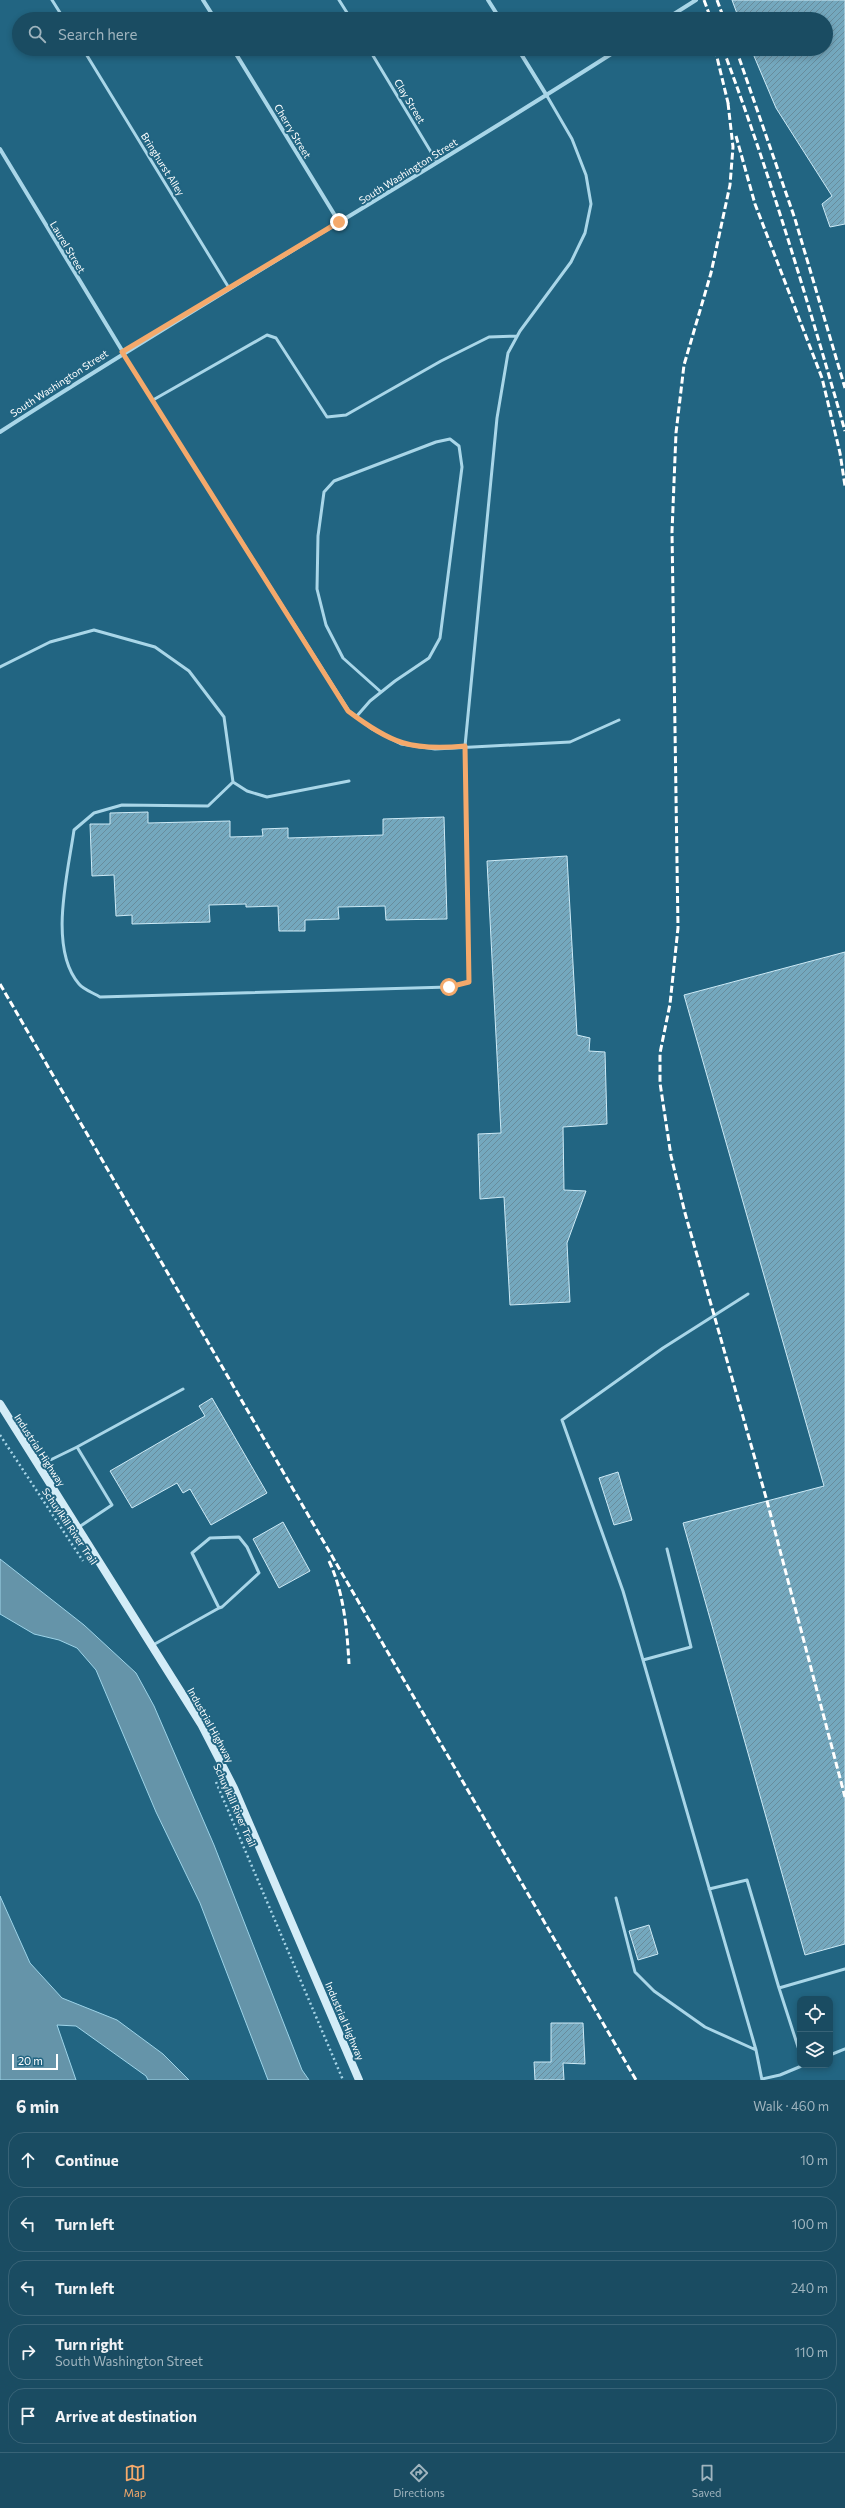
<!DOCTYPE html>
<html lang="en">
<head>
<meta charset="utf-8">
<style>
  body { margin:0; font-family:Commissioner,sans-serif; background:#235368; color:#f1f3f6 }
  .controls { position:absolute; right:12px; bottom:12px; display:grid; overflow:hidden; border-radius:8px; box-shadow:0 2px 6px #0003 }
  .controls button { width:36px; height:36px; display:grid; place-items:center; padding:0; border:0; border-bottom:1px solid #386377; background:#1a4c62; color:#f1f3f6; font:20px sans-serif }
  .scale { position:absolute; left:12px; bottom:10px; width:46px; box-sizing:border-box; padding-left:4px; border:2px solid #fff; border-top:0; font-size:11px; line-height:14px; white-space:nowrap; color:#fff; -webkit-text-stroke:3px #226582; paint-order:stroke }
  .stop { position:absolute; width:12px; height:12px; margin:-9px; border:3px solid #f4a96b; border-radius:50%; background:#fff }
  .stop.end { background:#f4a96b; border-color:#fff; box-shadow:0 1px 4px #0008 }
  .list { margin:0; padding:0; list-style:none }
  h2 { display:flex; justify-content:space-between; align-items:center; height:52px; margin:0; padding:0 16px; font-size:17px }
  h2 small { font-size:13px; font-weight:400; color:#9fb4be }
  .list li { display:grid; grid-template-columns:26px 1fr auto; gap:12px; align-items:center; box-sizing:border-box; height:56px; margin:0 8px 8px; padding:0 8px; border:1px solid #386377; border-radius:16px }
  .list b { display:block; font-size:15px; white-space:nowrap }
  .list p { margin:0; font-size:13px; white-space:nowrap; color:#9fb4be }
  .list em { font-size:13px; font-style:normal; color:#9fb4be }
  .icon { flex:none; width:22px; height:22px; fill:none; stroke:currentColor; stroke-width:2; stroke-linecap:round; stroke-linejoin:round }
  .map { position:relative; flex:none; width:845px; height:2080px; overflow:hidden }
  .search { position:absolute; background:#1a4c62; box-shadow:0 2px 6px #0003; left:12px; right:12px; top:12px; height:44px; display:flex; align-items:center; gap:10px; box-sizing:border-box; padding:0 14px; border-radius:22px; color:#9fb4be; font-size:15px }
  .sheet { height:372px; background:#1a4c62 }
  nav { display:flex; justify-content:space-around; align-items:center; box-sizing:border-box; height:56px; border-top:1px solid #386377; background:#1a4c62; font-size:11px; color:#9fb4be }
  nav a { display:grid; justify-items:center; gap:2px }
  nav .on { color:#f4a96b }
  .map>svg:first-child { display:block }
</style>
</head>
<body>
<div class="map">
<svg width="845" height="2080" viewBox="0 0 845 2080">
  <defs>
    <pattern id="building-hatch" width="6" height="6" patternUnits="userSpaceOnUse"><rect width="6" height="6" fill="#74a8be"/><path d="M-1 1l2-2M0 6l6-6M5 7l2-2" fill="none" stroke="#688c9c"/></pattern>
  </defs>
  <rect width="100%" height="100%" fill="#226582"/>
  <path fill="#6594a9" stroke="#9dd4e9" d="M0 1559 84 1625 136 1673 154 1706 214 1845 302 2070 309 2080H268L200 1903 156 1812 96 1670 77 1648 59 1640 34 1634 0 1614Z
    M0 1896 30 1963 62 1998 117 2020 163 2054 189 2080H148L146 2076 76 2026 57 2025 76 2080H0Z"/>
  <path fill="url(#building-hatch)" stroke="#cdeaf6" d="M732 0H845V224L830 227 822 204 832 196 776 108 751 49H826V19H739Z
    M148 812V823L230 821V837L263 836 262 829 288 828V838L383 835V819L444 817 447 919 386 920 385 906 338 907 339 919 305 920V931H279L278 906 246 907V904L209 905 210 922 132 924V915L116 916 114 875 92 876 90 824H110V813Z
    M567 856 577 1035 590 1038 589 1051 605 1052 607 1124 563 1127 564 1190 586 1191 567 1243 570 1302 510 1305 504 1197 480 1199 478 1134 501 1133 487 861Z
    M845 952V1944L805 1955 683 1523 824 1486 684 995Z
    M212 1398 267 1493 211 1525 190 1489 183 1493 177 1483 132 1508 110 1471 205 1416 199 1406Z
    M618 1472 632 1520 614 1525 599 1478Z
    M283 1522 310 1571 279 1588 253 1539Z
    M649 1925 658 1954 638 1960 629 1931Z
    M551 2023H583L585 2064 563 2063 564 2080H535L534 2062H551Z"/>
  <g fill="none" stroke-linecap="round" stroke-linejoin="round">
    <path stroke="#a9d6e8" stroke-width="2.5" stroke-dasharray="2 3" stroke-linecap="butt" d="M0 1435 83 1561
      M216 1782 343 2080"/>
    <path stroke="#a9d6e8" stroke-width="3" d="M52 0 64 19
      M339 0 351 19
      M83 49 229 288
      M369 49 437 162
      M123 354 349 711 372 729 401 744 435 749 570 742 619 720
      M153 400 267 335 276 338 327 417 346 415 441 361 489 337 517 336
      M0 667 50 642 94 630 155 647 189 671 224 717 233 782
      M356 717 370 701 395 681 429 658 440 638 462 467 459 446 450 439 436 442 334 481 324 492 318 536 317 589 326 625 343 658 381 692
      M233 782 208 806 122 805 94 813 74 830C68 873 48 948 79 984 84 990 94 993 100 997L449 987 469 982 465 746 497 418 508 353 520 331 571 262 585 233 591 204 586 175 572 139 547 96
      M233 782 247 791 267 797 349 781
      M748 1294 663 1348 562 1420 623 1591 756 2050
      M77 1447 183 1389
      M40 1465 77 1447 112 1505 79 1527
      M153 1645 219 1608 222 1607 259 1573 247 1547 239 1537 210 1538 192 1553 219 1608
      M643 1660 691 1647 667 1549
      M709 1889 747 1880 779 1988
      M616 1898 635 1972 654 1991 705 2027 756 2050 762 2080
      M800 2053 779 1988 845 1969
      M830 2055 845 2049
      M762 2079 780 2075 804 2065"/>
    <path stroke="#a9d6e8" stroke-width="4" d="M203 0 215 19
      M488 0 500 19
      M666 19 696 0
      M233 49 339 222
      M518 49 547 96
      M0 149 123 352
      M0 432C204 300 415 180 619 49"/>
    <path stroke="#d3ecf7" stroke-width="8" d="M0 1404 201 1724 234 1788 359 2080"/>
    <path stroke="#fff" stroke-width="3" stroke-dasharray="7 3" stroke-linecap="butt" d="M704 0 711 19
      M717 0 724 19
      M715 49 729 107
      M723 49C770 174 808 302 845 431
      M736 49 795 219 845 388
      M728 103 733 147 730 185 711 273 684 365 676 433 672 532 678 928 670 1004 660 1053V1083L671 1156 685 1213 767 1501 845 1797
      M736 136 755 204 822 378 840 453 845 486
      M0 984 636 2080
      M329 1561C344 1593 347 1629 349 1664"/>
  </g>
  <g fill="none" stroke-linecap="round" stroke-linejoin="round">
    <path stroke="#f4a96b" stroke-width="5" d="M339 222 122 352 348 711C392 744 411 751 465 746L469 982 449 987"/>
  </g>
  <g text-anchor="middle" stroke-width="4" stroke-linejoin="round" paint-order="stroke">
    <g font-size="10" fill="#fff" stroke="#226582">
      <text transform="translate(410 101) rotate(59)" y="4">Clay Street</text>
      <text transform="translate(293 131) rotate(59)" y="4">Cherry Street</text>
      <text transform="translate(163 164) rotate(58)" y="4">Bringhurst Alley</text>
      <text transform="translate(408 171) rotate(-32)" y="4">South Washington Street</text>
      <text transform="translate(68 247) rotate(59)" y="4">Laurel Street</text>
      <text transform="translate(59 383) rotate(-33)" y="4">South Washington Street</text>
      <text transform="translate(40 1450) rotate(57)" y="4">Industrial Highway</text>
      <text transform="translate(70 1526) rotate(56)" y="4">Schuylkill River Trail</text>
      <text transform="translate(211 1725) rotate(61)" y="4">Industrial Highway</text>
      <text transform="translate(235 1805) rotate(66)" y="4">Schuylkill River Trail</text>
      <text transform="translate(345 2021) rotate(67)" y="4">Industrial Highway</text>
    </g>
  </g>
</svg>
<div class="controls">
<button><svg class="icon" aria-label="locate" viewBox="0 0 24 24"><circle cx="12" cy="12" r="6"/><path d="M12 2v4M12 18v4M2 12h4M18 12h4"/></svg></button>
<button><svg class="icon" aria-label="layers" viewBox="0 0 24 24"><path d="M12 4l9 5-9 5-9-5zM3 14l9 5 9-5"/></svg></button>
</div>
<div class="scale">20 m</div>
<div class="stop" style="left:449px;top:987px"></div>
<div class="stop end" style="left:339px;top:222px"></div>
<div class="search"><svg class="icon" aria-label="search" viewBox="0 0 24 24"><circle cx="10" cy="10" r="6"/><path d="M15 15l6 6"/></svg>Search here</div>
</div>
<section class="sheet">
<h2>6 min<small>Walk · 460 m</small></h2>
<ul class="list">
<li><svg class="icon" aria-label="ahead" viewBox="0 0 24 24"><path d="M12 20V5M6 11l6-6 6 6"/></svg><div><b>Continue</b></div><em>10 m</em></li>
<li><svg class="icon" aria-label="left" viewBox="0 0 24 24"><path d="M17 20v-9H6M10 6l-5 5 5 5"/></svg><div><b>Turn left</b></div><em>100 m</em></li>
<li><svg class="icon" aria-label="left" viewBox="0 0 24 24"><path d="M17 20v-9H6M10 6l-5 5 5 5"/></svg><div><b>Turn left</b></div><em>240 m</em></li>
<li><svg class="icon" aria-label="right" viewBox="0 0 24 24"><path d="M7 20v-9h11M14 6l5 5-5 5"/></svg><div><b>Turn right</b><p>South Washington Street</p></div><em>110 m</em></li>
<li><svg class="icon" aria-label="arrive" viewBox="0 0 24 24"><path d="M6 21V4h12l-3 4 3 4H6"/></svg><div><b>Arrive at destination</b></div></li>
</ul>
</section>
<nav>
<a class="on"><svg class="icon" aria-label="map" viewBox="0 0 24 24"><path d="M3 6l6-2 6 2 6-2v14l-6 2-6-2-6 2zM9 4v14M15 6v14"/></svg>Map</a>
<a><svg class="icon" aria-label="directions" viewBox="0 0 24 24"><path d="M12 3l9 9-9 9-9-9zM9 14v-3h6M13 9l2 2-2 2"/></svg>Directions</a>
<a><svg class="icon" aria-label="saved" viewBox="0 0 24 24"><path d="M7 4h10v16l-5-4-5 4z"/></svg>Saved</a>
</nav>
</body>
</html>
